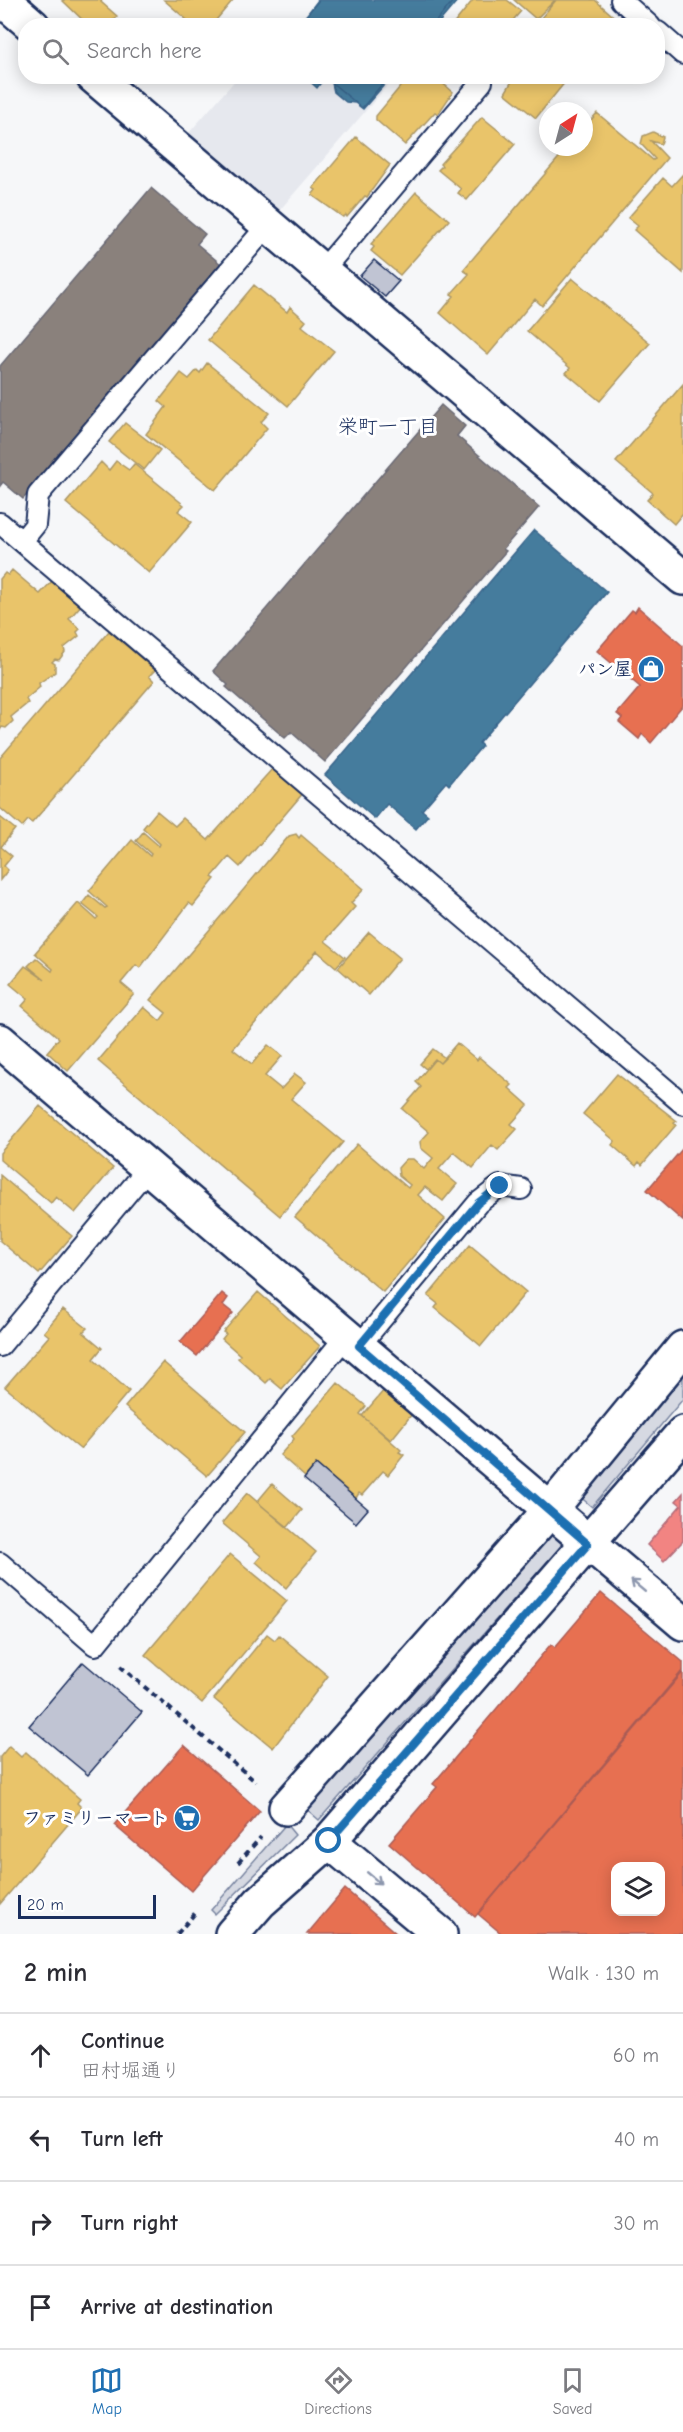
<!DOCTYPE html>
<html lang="en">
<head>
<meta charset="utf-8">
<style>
  body { margin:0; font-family:"Comic Neue","Klee One",sans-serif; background:#f7f7f7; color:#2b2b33 }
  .controls { position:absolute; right:18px; bottom:18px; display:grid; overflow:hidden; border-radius:12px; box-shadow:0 3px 15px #0003 }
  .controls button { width:54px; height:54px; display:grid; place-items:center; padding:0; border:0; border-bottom:2px solid #e1e1e2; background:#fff; color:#2b2b33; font:30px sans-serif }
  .compass { position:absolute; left:539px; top:102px; width:54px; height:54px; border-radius:50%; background:#fff; box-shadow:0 3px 15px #0003; rotate:36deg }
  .scale { position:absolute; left:18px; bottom:15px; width:138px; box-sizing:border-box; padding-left:6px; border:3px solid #1b2f5e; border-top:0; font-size:16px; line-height:21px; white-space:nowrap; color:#1b2f5e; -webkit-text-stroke:4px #fff; paint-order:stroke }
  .stop { position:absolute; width:18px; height:18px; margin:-14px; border:4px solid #1f6fb2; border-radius:50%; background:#fff }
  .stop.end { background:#1f6fb2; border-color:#fff; box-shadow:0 2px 6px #0008 }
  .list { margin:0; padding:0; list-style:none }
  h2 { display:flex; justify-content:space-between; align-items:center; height:78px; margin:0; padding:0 24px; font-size:26px }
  h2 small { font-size:20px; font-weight:400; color:#7c7c81 }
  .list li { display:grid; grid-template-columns:39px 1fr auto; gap:18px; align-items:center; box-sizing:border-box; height:84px; padding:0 24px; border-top:2px solid #e1e1e2 }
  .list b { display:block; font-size:22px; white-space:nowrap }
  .list p { margin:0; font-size:20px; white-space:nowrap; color:#7c7c81 }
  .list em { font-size:20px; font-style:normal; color:#7c7c81 }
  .icon { flex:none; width:33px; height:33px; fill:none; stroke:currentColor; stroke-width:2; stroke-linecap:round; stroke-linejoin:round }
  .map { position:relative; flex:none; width:683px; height:1934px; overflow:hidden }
  .search { position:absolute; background:#fff; box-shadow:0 3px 15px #0003; left:18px; right:18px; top:18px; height:66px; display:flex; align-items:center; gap:15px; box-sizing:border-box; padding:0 21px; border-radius:24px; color:#7c7c81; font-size:22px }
  .sheet { height:414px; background:#fff }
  nav { display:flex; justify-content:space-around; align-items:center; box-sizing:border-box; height:84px; border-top:2px solid #e1e1e2; background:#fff; font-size:16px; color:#7c7c81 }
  nav a { display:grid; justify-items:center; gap:3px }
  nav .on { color:#1f6fb2 }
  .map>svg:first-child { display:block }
</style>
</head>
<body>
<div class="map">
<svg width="683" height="1934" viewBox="0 0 683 1934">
  <rect width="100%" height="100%" fill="#f6f7f9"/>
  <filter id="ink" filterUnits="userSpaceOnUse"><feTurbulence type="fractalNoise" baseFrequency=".0167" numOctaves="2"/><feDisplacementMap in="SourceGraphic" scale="12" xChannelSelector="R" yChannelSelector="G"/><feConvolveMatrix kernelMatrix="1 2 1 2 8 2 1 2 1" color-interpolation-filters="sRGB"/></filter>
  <g filter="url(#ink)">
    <path fill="#e6e8ee" d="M238 77H395L278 212 188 134Z"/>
    <path fill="#d6d9e2" stroke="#7884a0" stroke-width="1.5" d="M683 1370V1399L592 1507 577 1494Z
      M552 1524 568 1538 319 1820 303 1806Z
      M286 1824 295 1835 215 1914 211 1910Z"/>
    <path fill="#e9c46a" stroke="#ab9766" stroke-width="1.5" d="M62 0H102L101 2 117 16 109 26H89Z
      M164 0H233L211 26H194Z
      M473 0H507L521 11 508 26H452Z
      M514 0H555L536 19Z
      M556 0H595L620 22 616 26H560V22L557 26H537L536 24Z
      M409 76H434L453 92 438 114 435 112 405 145 376 120V116Z
      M515 76H570L536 118 505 93Z
      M597 113 653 160 655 159 641 144 643 136 653 132 663 137 661 144 651 141 667 158 542 306 535 299 488 355 440 313 454 296 451 294 469 274 463 270 568 147H584V128Z
      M482 117 515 144 467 200 458 193 461 189 438 170 442 166 440 164Z
      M356 137 390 165 367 197 365 196 347 217 346 215 343 217 312 195 316 190 313 188Z
      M683 174V273L634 230 638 226 628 218 663 178 672 186Z
      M416 192 449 220 400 275 371 251 374 247 371 244Z
      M572 278 650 343 600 401 566 373 570 368 527 331Z
      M254 285 287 312 290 307 306 321 302 326 334 351 288 406 208 340Z
      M207 363 269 413 261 422 267 428 215 490 146 434 166 407 159 401 181 373 189 379 197 370 200 373Z
      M683 384V513L674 524 647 500 653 493 616 462Z
      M125 423 160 450 144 470 109 442Z
      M116 461 129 470 134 464 184 505 178 511 192 522 149 573 66 503 101 462 109 470Z
      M12 570 40 594 53 580 82 604 69 619 80 629 77 632 79 636 64 648 65 652 59 660 55 659 52 662 55 664V672L39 683 40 687 26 699 28 703 11 717 13 721 6 728 2 727 0 730V579L5 573 8 575Z
      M109 631 155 670 149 676 154 681 32 823 28 820 22 827 0 808V758Z
      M274 767 304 792 240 867 229 857 212 877 215 879 193 906 189 903 140 968 136 965 121 983 134 994 68 1071 47 1052 59 1038 22 1006 28 999 10 984 25 966 45 980 28 966 36 958 52 971 53 969 35 953 78 903 96 919 98 917 82 904 89 895 105 908 107 907 89 891 132 840 150 856 151 854 136 841 143 832 159 846 160 844 143 828 157 811 175 826 183 818 208 840Z
      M0 817 15 829 1 847 12 856 4 866 8 870 0 880Z
      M296 834 299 838 301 835 364 889 351 903 355 907 325 941 345 957 336 967 317 951 233 1049 252 1064 268 1045 282 1056 265 1076 281 1089 295 1074 306 1082 291 1099 343 1142 280 1216 98 1061 144 1007 160 1021 166 1013 150 1000 289 836Z
      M369 932 400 958 369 995 338 968Z
      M457 1043 477 1060 479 1057 512 1085 509 1088 528 1105 511 1124 517 1129 498 1150 492 1145 473 1168 454 1152 439 1169 457 1184 443 1201 425 1187 418 1195 445 1219 383 1292 295 1217 357 1144 408 1188 410 1185 399 1176 398 1168 406 1159H413L424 1169 433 1158 421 1148 420 1142 429 1132 402 1109 421 1087 416 1082 435 1059 440 1063Z
      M433 1049 445 1058 440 1063 435 1059 426 1069 420 1064Z
      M617 1074 677 1121 674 1123 676 1125 642 1165 639 1162 636 1166 612 1145 615 1141 583 1114Z
      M40 1106 113 1168 75 1213 56 1197 51 1203 0 1160V1153Z
      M0 1175 72 1236 39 1274 0 1241Z
      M470 1245 526 1292 481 1346 435 1308 438 1304 428 1296Z
      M258 1292 320 1346 282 1389 270 1379 266 1383 238 1358 240 1355 222 1339 226 1334 223 1332Z
      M63 1309 87 1328 83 1332 102 1348 93 1359 129 1391 80 1449 5 1387 49 1336 44 1332Z
      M163 1362 245 1432 207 1476 125 1407Z
      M338 1383 366 1406 360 1414 401 1450 399 1452 404 1455 388 1475 383 1471 362 1495 359 1493 356 1498 316 1464 305 1477 280 1455 294 1439 292 1436Z
      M384 1390 412 1414 391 1440 362 1416Z
      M272 1484 302 1510 288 1527 257 1502Z
      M247 1493 316 1552 286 1588 256 1562 261 1556 222 1523Z
      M230 1554 287 1601 202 1703 145 1655Z
      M267 1634 275 1640 279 1635 328 1676 273 1748 214 1699Z
      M9 1746 21 1757 26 1752 80 1799 77 1803 82 1808 0 1904V1757Z"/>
    <path fill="#e76f51" stroke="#aa5c55" stroke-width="1.5" fill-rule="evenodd" d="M638 607 683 646V705L651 743 642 734 639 739 619 722 622 718 617 714 640 687 597 651 632 610 635 612Z
      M683 1148V1221L647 1190Z
      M222 1293 228 1298 223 1305 233 1313 197 1356 180 1342Z
      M601 1593 683 1662V1670L475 1917 389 1843 437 1787 433 1784 551 1644 555 1647Z
      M683 1672V1934H502L478 1914ZM616 1866H660V1912H616Z
      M184 1745 260 1811 191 1891 114 1825Z
      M345 1889 397 1934H307Z"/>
    <path fill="#f28482" stroke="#b26a77" stroke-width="1.5" d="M683 1493V1541L664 1561 647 1545 681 1505 676 1501Z"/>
    <path fill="#457b9d" stroke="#38648a" stroke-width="1.5" d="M318 0H458L436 26H298Z
      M319 0H454L432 26H297Z
      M304 76H392L363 109 355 103 346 102 334 92 332 83 325 77 317 88Z
      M324 76H389L362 108Z
      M534 530 607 592 479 743 482 746 449 785 446 782 422 810 428 815 416 829 387 804 375 819 325 775Z"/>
    <path fill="#8a817c" stroke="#696873" stroke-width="1.5" d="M151 188 205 234 197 244 222 265 23 499 3 482 0 486V366Z
      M441 405 465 426 457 436 539 507 503 549 506 551 325 762 291 732 285 738 226 687 228 685 213 671Z"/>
    <path fill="#c0c4d3" stroke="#1b2f5e" stroke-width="1.5" d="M374 260 399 281 385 297 360 276Z
      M316 1464 368 1509 356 1523 304 1479Z
      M83 1662 142 1712 88 1775 29 1726Z"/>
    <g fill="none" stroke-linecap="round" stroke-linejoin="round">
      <defs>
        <path id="service" d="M621 0 650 26
          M658 32 683 54
          M322 271 482 82
          M0 523 683 1104
          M22 541 35 525 38 495 268 225
          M0 1346 149 1167
          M359 1346 478 1203 500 1186 521 1189
          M0 1563 95 1645 347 1335"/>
        <path id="minor" d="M3 0 33 26
          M93 76 683 578
          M0 1041 683 1623
          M286 1808 551 1509 683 1348
          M329 1841 440 1934"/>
        <path id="tertiary" d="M232 1934 260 1902 329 1841 683 1433"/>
      </defs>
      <use href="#service" stroke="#1b2f5e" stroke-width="24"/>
      <use href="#minor" stroke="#1b2f5e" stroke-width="38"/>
      <use href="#tertiary" stroke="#1b2f5e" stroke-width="38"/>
      <path stroke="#1b2f5e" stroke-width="4" stroke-dasharray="6 4.5" stroke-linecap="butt" d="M120 1666 256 1782
        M238 1863 261 1837
        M177 1934 196 1912"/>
      <use href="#service" stroke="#fff" stroke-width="20"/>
      <use href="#minor" stroke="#fff" stroke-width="33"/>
      <use href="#tertiary" stroke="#fff" stroke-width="33"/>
    </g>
    <defs><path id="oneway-shaft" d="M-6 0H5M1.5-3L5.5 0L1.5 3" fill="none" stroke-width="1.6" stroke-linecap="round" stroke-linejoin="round" transform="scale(1.5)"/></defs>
    <g stroke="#8d97ae">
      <use href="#oneway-shaft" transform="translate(638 1586) rotate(-140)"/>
      <use href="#oneway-shaft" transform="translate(374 1878) rotate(40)"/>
    </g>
  </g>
  <g fill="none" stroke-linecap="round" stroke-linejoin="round" filter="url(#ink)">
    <path stroke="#1f6fb2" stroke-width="8" d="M329 1841 588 1544 359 1346 478 1203 500 1186"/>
  </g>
  <defs>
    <symbol id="shop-disc" viewBox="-11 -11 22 22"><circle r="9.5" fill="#1f6fb2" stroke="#fff"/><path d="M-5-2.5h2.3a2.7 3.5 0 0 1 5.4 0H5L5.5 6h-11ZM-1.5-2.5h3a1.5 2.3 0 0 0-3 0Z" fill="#fff"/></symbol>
    <symbol id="supermarket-disc" viewBox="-11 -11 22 22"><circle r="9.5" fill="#1f6fb2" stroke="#fff"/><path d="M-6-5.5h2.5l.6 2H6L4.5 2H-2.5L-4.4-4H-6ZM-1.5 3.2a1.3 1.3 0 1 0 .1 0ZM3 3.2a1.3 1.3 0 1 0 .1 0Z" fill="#fff"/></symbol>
  </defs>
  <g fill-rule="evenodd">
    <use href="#shop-disc" x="636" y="654" width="30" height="30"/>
    <use href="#supermarket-disc" x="172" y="1803" width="30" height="30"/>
  </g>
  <g text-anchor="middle" stroke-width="6" stroke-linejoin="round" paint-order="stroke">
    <g font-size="18" font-weight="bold" fill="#1b2f5e" stroke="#fff" text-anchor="end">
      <text x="632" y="675">パン屋</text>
      <text x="168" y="1824">ファミリーマート</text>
    </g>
    <g font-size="20" fill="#1b2f5e" stroke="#fff">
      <text x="388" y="433">栄町一丁目</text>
    </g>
  </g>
</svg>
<div class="controls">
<button><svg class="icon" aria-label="layers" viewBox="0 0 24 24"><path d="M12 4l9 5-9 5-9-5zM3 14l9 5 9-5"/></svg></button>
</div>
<svg class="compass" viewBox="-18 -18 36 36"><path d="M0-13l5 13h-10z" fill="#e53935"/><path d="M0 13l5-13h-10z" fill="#7c7c81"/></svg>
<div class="scale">20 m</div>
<div class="stop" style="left:329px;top:1841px"></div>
<div class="stop end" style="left:500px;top:1186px"></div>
<div class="search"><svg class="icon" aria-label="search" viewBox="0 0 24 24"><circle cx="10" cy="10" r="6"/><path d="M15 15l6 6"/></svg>Search here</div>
</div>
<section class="sheet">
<h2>2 min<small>Walk · 130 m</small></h2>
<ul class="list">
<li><svg class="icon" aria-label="ahead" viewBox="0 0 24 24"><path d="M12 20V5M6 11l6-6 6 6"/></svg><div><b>Continue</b><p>田村堀通り</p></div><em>60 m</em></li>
<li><svg class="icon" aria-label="left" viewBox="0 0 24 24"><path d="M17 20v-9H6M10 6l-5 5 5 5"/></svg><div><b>Turn left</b></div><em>40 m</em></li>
<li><svg class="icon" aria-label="right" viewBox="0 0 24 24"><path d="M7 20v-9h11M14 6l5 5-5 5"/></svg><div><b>Turn right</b></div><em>30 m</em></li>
<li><svg class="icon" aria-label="arrive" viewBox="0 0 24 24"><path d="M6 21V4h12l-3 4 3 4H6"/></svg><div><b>Arrive at destination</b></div></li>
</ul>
</section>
<nav>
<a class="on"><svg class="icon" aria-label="map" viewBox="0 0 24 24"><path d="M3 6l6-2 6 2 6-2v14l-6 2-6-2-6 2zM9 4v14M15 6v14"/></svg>Map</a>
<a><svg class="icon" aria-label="directions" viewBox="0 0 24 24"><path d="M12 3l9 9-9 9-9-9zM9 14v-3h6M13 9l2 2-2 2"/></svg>Directions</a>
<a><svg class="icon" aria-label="saved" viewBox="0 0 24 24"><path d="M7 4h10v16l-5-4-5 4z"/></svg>Saved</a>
</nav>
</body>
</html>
